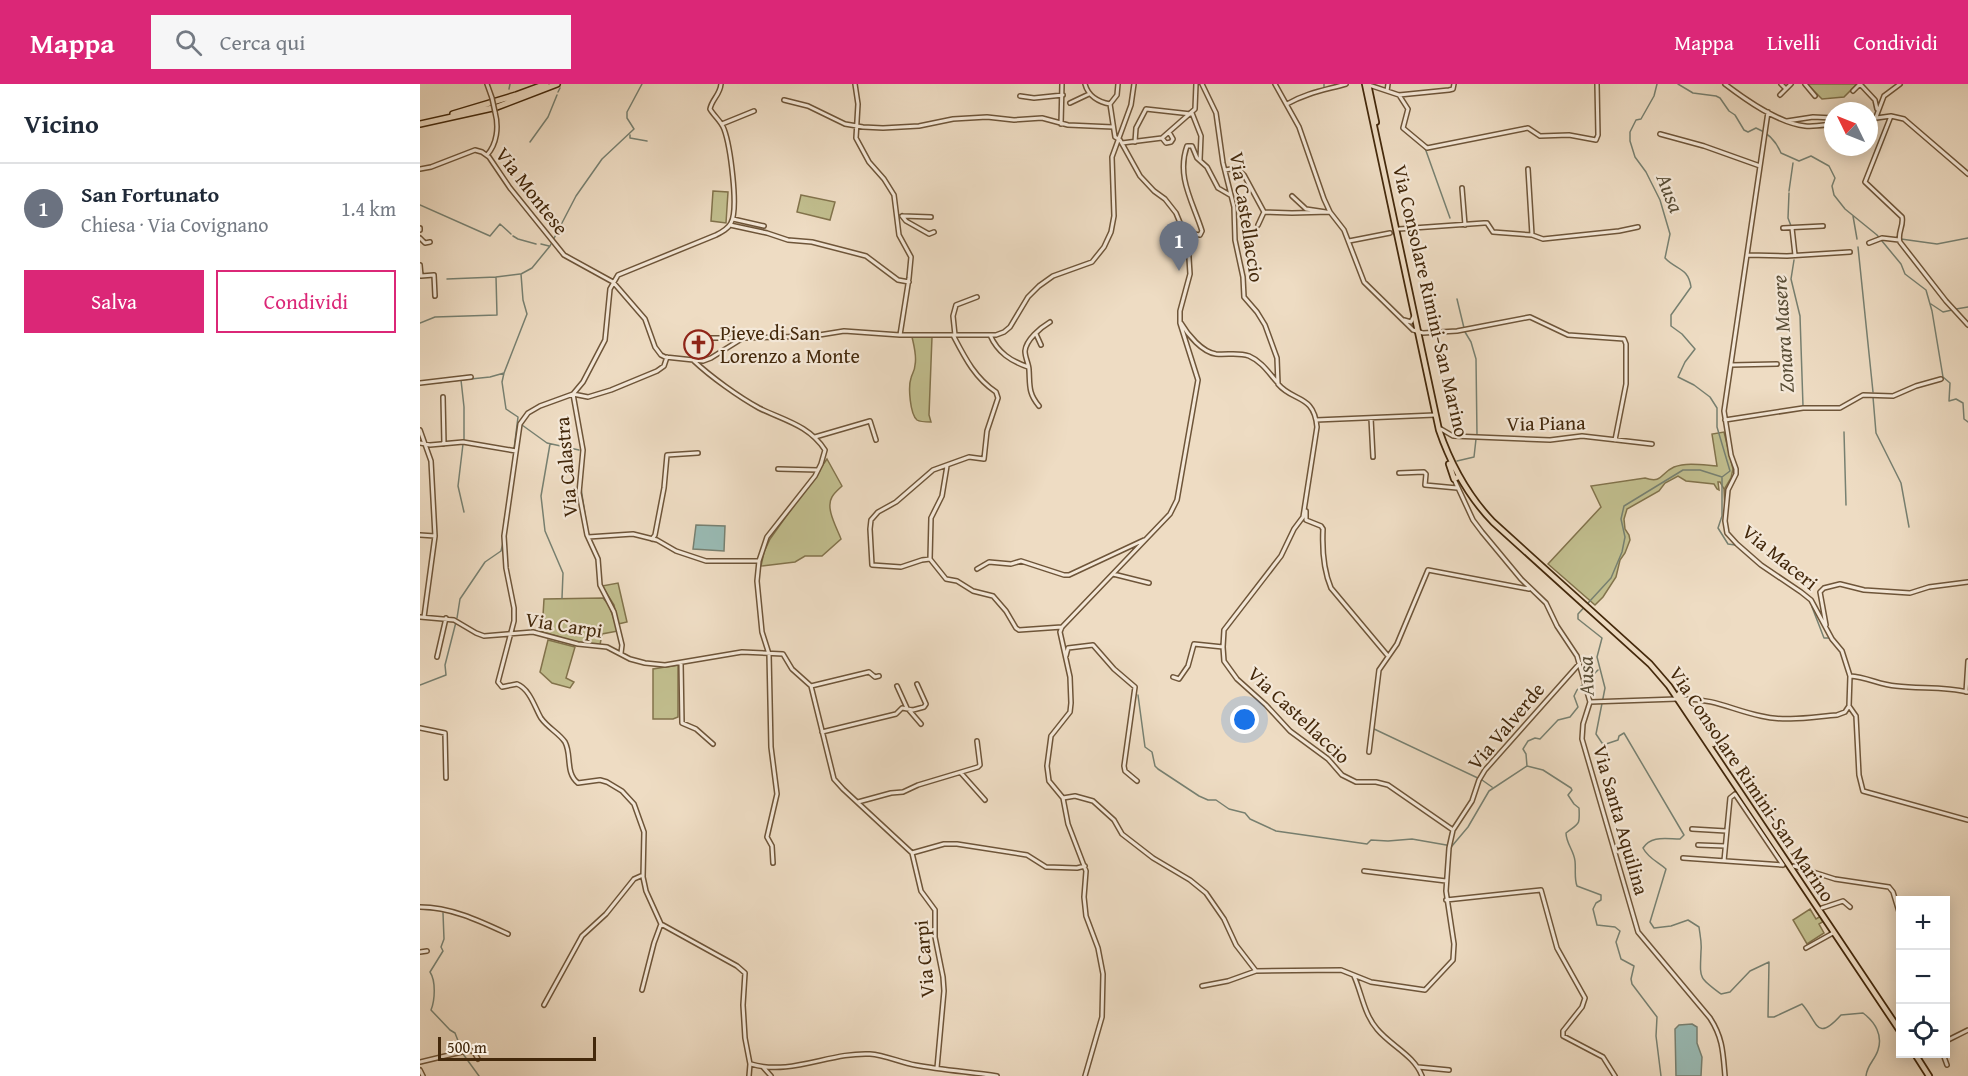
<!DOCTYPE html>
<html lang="it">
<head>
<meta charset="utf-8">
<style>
  body { margin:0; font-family:"Gentium Book Plus",serif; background:#f6f6f7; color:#1f2937 }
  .controls { position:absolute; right:18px; bottom:18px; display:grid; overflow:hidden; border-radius:0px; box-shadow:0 3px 15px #0003 }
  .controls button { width:54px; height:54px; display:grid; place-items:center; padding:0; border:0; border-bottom:2px solid #e0e1e3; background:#fff; color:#1f2937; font:30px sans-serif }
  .compass { position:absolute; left:1404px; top:18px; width:54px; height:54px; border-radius:50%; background:#fff; box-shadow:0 3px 15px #0003; rotate:313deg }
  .scale { position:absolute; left:18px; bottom:15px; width:158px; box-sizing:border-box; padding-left:6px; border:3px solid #43280b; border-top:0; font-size:16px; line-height:21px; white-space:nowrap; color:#43280b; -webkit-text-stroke:4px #f4e8d8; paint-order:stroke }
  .you { position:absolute; left:825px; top:636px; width:21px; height:21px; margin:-15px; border:4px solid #fff; border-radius:50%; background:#1a73e8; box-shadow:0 0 0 9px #1a73e833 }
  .badge { display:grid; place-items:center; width:39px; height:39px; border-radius:50%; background:#db2777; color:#fff; font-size:20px; font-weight:700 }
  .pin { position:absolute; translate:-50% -50px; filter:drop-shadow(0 2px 3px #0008) }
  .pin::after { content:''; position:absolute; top:32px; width:21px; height:18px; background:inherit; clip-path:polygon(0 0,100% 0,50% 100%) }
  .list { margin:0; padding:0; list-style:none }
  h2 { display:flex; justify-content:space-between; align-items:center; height:78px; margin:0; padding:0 24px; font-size:26px }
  h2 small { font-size:20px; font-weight:400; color:#747a83 }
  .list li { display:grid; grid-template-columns:39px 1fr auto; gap:18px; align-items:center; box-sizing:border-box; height:90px; padding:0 24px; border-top:2px solid #e0e1e3 }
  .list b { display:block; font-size:22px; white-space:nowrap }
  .list p { margin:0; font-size:20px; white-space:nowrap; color:#747a83 }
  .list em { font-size:20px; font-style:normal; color:#747a83 }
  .actions { display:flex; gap:12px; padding:18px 24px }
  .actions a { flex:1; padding:14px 0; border:2px solid #db2777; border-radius:0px; text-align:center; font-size:21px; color:#db2777 }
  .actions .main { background:#db2777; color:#fff }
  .icon { flex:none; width:33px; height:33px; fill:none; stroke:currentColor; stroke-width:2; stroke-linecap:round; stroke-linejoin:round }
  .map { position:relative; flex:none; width:1548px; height:992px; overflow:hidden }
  header { display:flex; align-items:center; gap:36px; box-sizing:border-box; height:84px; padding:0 30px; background:#db2777; color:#fff }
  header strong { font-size:28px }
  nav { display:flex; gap:33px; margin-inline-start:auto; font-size:21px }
  .search { width:420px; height:54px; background:#f6f6f7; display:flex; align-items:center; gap:15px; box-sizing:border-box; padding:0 21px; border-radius:0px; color:#747a83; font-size:22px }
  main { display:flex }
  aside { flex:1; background:#fff }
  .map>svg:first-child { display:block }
</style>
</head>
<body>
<header>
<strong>Mappa</strong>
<div class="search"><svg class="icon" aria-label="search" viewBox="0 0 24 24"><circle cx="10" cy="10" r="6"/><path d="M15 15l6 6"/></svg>Cerca qui</div>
<nav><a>Mappa</a><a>Livelli</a><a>Condividi</a></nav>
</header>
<main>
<aside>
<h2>Vicino<small></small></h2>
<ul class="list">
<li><span class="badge" style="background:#6b7280">1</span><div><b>San Fortunato</b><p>Chiesa · Via Covignano</p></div><em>1.4 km</em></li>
</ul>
<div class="actions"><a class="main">Salva</a><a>Condividi</a></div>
</aside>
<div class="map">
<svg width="1548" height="992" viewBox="0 0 1548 992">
  <rect width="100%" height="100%" fill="#eedcc3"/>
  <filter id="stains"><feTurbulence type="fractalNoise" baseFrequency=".00333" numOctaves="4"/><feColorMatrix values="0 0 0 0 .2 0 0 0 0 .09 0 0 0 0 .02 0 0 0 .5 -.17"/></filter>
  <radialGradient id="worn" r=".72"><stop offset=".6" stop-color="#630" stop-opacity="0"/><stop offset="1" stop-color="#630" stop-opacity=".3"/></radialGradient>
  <path fill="#c1be8e" stroke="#82734c" stroke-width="1.5" d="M1387 0H1437L1424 13 1402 15Z
    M293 107 308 108 306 139 291 137Z
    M381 111 415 118 410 136 377 128Z
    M492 253H512L509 331 511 338C506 338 500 338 497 336 490 330 488 303 491 294 492 290 495 286 495 281 497 272 494 262 492 253Z
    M1304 348 1313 385 1311 394 1305 404V428L1304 405 1300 398H1298L1299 406 1297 405 1294 400 1266 397 1258 392 1245 399 1239 407 1207 425 1204 435 1205 445 1209 451 1210 456 1205 469 1200 476 1196 493 1183 513 1175 521 1128 480 1181 423 1171 402 1225 394C1243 400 1240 389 1254 383 1267 378 1283 381 1297 382L1292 350Z
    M407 375 422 402C419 405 414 409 412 413 405 424 417 444 421 455L402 472H385L375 478 341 482 344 468 350 455Z
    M198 499 207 538 198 540 194 521 182 502Z
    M183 514 189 521 198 547 182 550 180 561 157 558 122 548 124 515Z
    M128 556 155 563 146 594 154 598 150 604 132 599 120 588Z
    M258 581V633L253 635H233V585Z
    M1390 825 1396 835 1401 832 1404 837 1399 840 1404 849 1387 860 1373 836Z"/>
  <path fill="#99bbb5" stroke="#778071" stroke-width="1.5" d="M276 441 305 442 304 467 273 465Z
    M1272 940 1277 943V959L1282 973 1281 992H1256L1255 945 1259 941Z"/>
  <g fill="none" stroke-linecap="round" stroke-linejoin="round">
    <path stroke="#778071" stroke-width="1.5" d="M1237 0 1234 12 1221 35 1216 36 1210 48V57L1215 73 1226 88 1240 116 1250 150 1245 174C1256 186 1268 183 1271 203L1251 231V242L1262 250 1275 265 1265 278 1258 293 1274 301 1290 313 1297 324V343L1310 387 1302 393 1280 386H1263L1204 422 1201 435 1205 453 1202 468 1191 494 1158 530V535L1182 554 1177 573 1185 604 1176 650 1182 659 1186 660 1198 656 1199 652 1204 649 1264 751 1260 755C1247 755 1231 751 1223 764 1228 774 1238 778 1246 785L1230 838 1234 844 1251 842 1268 836 1279 843C1280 851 1282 859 1281 867 1280 895 1278 893 1301 910L1310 908 1330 887 1349 878 1348 933H1354L1382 920C1398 938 1396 959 1421 931L1443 929C1455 938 1463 951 1458 966 1455 976 1447 981 1446 992
      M1258 0 1273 9 1296 12 1300 14 1309 27 1315 31 1324 46 1328 48 1336 44C1349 49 1356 57 1361 69L1379 77 1391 72 1409 82 1415 94 1412 102 1414 111 1425 125 1457 151 1481 180 1485 190 1506 206 1512 227 1523 293 1530 299 1529 317 1536 315 1543 319 1544 335 1548 338
      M904 3V0
      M89 5 90 0
      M138 8 140 4
      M210 51V54L227 57
      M110 58 128 33 137 11
      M1005 64 1030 134
      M1369 107 1373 79
      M1369 109 1368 134 1371 142
      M0 121 70 152 80 140 91 150
      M1433 132 1437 155
      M93 152 98 155 116 160
      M1481 155 1517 160 1548 154
      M121 160 129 162
      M1438 163 1453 308
      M1374 176 1371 195 1380 232 1383 322
      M27 195 76 193
      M1037 215 1044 244
      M1511 220 1523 228 1532 226
      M1536 225 1548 223
      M0 239 15 233 77 231 76 193 100 190
      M1045 248 1051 258 1056 275 1057 351
      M16 299 41 296
      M1453 313 1456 349 1481 399 1489 443
      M102 341 127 359 159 366
      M1424 348 1426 421
      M44 357V323L41 296 70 293 84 289
      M43 360 38 402 44 428
      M130 360 121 412 125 447 143 489 142 514
      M94 365 98 333 86 325 82 298 84 289 107 230 103 216 101 190 112 184 130 162 156 112 182 75 214 45 207 34V28L222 0
      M1037 377 1054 373 1056 355
      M93 379 94 369
      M1302 394V432L1298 444 1308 460 1315 461
      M161 404 168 450
      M84 438 87 422
      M174 463 178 473
      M1392 523 1404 554H1409L1413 559
      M37 534 40 515 65 478 81 467 83 459
      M1178 586 1157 606 1154 612 1158 623 1150 633 1138 636 1120 655 1115 654 1108 657 1103 665 1106 670 1107 682 1123 686 1151 704 1152 706 1148 711 1154 720 1159 724C1160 742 1159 739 1146 749 1146 759 1154 767 1155 777 1156 786 1154 794 1157 802L1181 811V816L1176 819 1173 825 1177 841 1195 843 1200 847 1196 858 1201 875 1214 882 1211 895 1212 900 1237 933 1236 952 1241 992
      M0 601 26 591 25 581 36 538
      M718 611 725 663 732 668 735 682 738 685 779 712 788 716H796L809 725 825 729 830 735 856 747 947 760 951 756 968 757 992 755 1032 762 1048 743 1069 707 1107 682
      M952 644 1062 696 1072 703
      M0 825 14 826
      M23 829 24 855 21 863 23 867 10 888C16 897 15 916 11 926L30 946 35 949 42 967
      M43 970 59 992"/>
    <defs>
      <path id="minor" d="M67 0 72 14
        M301 0C300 11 292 15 290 25 294 32 301 37 304 45 310 61 319 124 311 139 308 145 302 148 296 151L198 191 190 205 185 256 163 298 153 310 120 322 108 329 100 340 84 452 86 484 94 524V537L78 598 82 603 97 600C110 605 115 624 121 634 128 644 139 649 145 658 152 671 145 689 158 699L180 696 187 698 202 707 214 720 224 748 223 793 226 807 241 840 317 882 325 889 323 921 325 954 330 980 329 992
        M435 0 438 20 436 54 449 78 464 95 474 111 479 151 491 173 489 194 480 251
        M665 0C668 12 679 18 690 20
        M782 0 796 29 803 79 814 123 815 156 823 193 824 213 837 228 845 241 857 274 858 300C873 318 894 310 897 343L883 433 874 445 861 472 804 546 803 563 804 577 817 595 846 621 870 647 908 675 922 691 936 698H956L968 701 1033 746
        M855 0 879 43 904 115 910 128 924 146 944 198 993 246 1003 249 1037 247 1110 233 1148 251 1204 255 1206 260V300L1195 356
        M1305 0C1326 16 1358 39 1385 42 1394 43 1404 41 1413 40
        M1361 0 1366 5
        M1385 0 1395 12
        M1440 0 1455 16 1457 25
        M949 1 979 11 1029 6 1033 5 1034 0
        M967 7 968 0
        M1433 7 1440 0
        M979 11 988 25 983 44 1007 64 1108 44 1120 52 1149 51 1176 56 1178 51 1177 0
        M1360 11 1371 0
        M600 12 614 14 643 11
        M364 16 388 22 425 40 443 43 463 44 499 42 533 35 567 33 594 36 622 34 648 41 693 43
        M650 19 669 10
        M867 20C886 9 905 6 926 0
        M1348 28 1304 327 1311 371 1316 385V390L1308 406 1305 437 1307 449 1317 460 1341 481 1381 508 1391 516 1412 555 1422 567 1430 592
        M772 29 781 52 780 76
        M1471 32 1445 98 1482 133C1484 142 1477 149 1480 158L1526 217 1548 241
        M1456 33 1464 12 1480 0
        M1449 35 1471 32 1484 35 1548 90
        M1367 37 1393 33 1413 34
        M302 40 334 27
        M641 40 642 0
        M1240 50 1284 62 1340 82
        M742 54 746 59 751 58 753 55 749 48
        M715 58 716 44 726 25 771 30
        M702 59 742 54 775 25 776 0
        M67 71C77 60 79 43 75 28
        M0 85 11 83 55 66 62 68 69 73 90 104 144 171 193 198 225 235 235 263 241 271 245 273 283 277 291 274 323 254 393 252 424 247 480 251H576L584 248 590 243 608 213 619 202 633 192 672 178 684 163 691 148 694 132 692 73 711 21 714 0
        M1108 85 1112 151
        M805 86 817 84 824 91 844 128 838 141
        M1042 104 1045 141
        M872 112 886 125 906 128
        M844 128 872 129 910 128
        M482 132 486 137 509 150 514 148
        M483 132 511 133
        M313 135 344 142
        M310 141 347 149 368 156 392 158 446 172 478 196 489 198
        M0 144V146
        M1363 144 1403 142
        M1372 144 1375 171
        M764 145 774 150 780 151 782 147C773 118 756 93 767 62H772L777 74 787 83 798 104 810 111
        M979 145 1064 139H1067L1073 148 1112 151 1123 155 1199 147 1218 143
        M0 154 5 159 10 158
        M929 157 970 149
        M1449 159 1462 154 1479 156
        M1328 171 1367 172 1430 168
        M0 181 1 192 14 191 15 212
        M984 236 991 238 994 232
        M761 239C768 251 782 268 796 270 808 271 818 268 829 272 841 277 849 289 857 298
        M616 250 621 261
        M535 251 533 232 536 221 557 213
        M570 251C578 269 591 277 608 283
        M284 254H322
        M274 277C291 293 319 313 339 324 363 336 389 341 405 366L401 380 395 392 347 453 339 477 337 497 342 548 349 570 351 663 357 710 347 753 352 762 353 779
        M1311 281 1357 280
        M0 299 51 293
        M153 310 163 366 159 409 167 451 178 475 180 501 194 528 202 561 201 569
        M153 310 168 313 191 306 237 287 244 282 247 273
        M23 313 24 360
        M619 322C608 309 610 301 609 286 609 280 605 274 605 267 606 256 620 244 630 238
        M951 334 953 373
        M896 336 1015 331
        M1305 336 1383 324H1420L1443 311 1473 312 1496 302 1521 295
        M1021 345 1033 352 1130 356 1162 352 1232 360
        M0 346 11 377 15 452 4 533
        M395 353 450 337 456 356
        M0 359 10 361 43 358 96 367
        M527 382 522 412 511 434 510 475 526 495 537 497 553 507 573 512 586 527 596 544 599 546 642 543
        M358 385 398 386
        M979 389 1004 388 1006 390 1005 401 1037 404
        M1034 395 1053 436 1062 448 1101 495 1126 519 1137 542 1157 572 1170 618 1163 640 1162 655 1218 848 1290 934C1303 954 1303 969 1305 992
        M886 427V436L901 442 903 445C902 466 903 485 911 504L968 572
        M0 451 15 452
        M168 453 213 450 237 456 256 467 286 477H338
        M232 455 235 451 244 404 247 371 278 369
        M510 475 502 476 481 483 452 481 450 445 451 436 458 428 476 418 513 386 549 373 564 375 567 347 578 314 576 308C555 294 545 274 533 251
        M557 485 569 478 591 480 601 477 644 491H649L724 456
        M693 490 729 499
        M0 533 34 536 56 549 64 552 113 548 158 560 187 563 210 575 225 579 245 581 322 568 363 570 372 585 391 602 414 695 423 705 492 769 501 807 515 826V853L523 893 524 907 517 984
        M1406 541 1400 508 1404 504 1420 500 1444 506 1490 509 1509 503 1548 498
        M646 572 648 564 673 561 694 585 715 603 704 682 705 687 717 697
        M17 573 26 534
        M261 579 262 639 276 645 293 660
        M753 593 759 595 768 582 774 560 803 563
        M391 602 449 588 455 593 459 592
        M477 602 487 624
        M1546 608 1548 577
        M1264 615C1296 615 1312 626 1341 632 1365 638 1392 633 1417 631L1425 628 1429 622 1430 592C1447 593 1460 601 1476 602 1500 605 1524 602 1548 608
        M1170 618 1257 615
        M1429 622 1436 632 1439 691 1443 707 1548 736
        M489 626 501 640
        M0 644 25 649 26 694
        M402 648 476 630 482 624 493 626 504 623 506 620 497 600
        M949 668 959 586 977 560 1008 486 1109 505
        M541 689 565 716
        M643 714 655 712 673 717 694 736 702 750 733 774 770 796 786 809 804 835 816 861 836 887 921 886 951 898 1005 906 1033 876 1034 860 1026 807 1029 764 1033 746 1052 717 1059 696 1065 686 1160 579
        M438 718 471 709 483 708 498 701 558 683 560 681 557 657
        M1272 745 1306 747
        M1278 761 1305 762
        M492 769 524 760H537L607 771 626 783 657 784 665 782
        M1263 774 1363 781
        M1304 777 1310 714 1315 710 1363 781
        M1374 782 1415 795 1469 803 1473 808 1480 831
        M944 787 1026 797
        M1026 816 1121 806 1137 864 1165 914 1162 923 1143 947V952L1183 973 1195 992
        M0 823C31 823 60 837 88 850
        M1402 824 1423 817 1430 823
        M1386 864 1413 849
        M0 868 7 867
        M934 892C942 910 944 930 957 945 971 962 994 971 1002 992
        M782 902 808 897 836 887
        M222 906 234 859 241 840
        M124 921 162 852 186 830 214 795 223 791
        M1526 957 1548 946
        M1499 970H1500
        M1523 970 1527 981
        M0 978 50 966 54 968 58 975
        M331 980C371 992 410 968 450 970 464 971 480 978 495 981 522 986 550 988 577 992
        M343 983 351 992
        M998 983 1029 986
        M0 986 3 992
        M665 992 682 933 683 890 678 864 666 832 664 813 666 787 648 740 643 714 629 697 627 682 631 652 650 628 651 619 650 593 640 548 642 543 750 430 757 416 778 296 760 239V227L770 190 768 158 756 129 745 115 734 107 720 92 700 56 695 53 690 20 697 11 698 0"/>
      <path id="major" d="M945 0 1019 346C1031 381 1047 411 1073 438L1230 580 1249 602 1480 947
        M948 0 956 38
        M1029 380 1034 395 1038 393
        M1259 610 1293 660
        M1495 970 1509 992"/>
      <path id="highway" d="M33 30 96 11 126 0
        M0 40 77 23 137 0"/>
    </defs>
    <use href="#minor" stroke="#6e5539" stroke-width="6"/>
    <use href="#major" stroke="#43280b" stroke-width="8"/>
    <use href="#highway" stroke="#43280b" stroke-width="8"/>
    <use href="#minor" stroke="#f4e8d8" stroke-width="3"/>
    <use href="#major" stroke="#eedcc3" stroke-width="4.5"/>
    <use href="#highway" stroke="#eedcc3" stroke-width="5"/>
    <defs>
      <path id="minor-bridge" d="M72 14 75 28"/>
    </defs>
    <use href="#minor-bridge" stroke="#6e5539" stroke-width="6" stroke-linecap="butt"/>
    <use href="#minor-bridge" stroke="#f4e8d8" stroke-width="3"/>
  </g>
  <defs>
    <symbol id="church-ring" viewBox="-11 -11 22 22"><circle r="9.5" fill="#f4e8d8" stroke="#8f2418" stroke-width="1.5"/><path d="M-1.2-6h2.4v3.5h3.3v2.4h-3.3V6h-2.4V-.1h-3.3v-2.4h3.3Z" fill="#8f2418"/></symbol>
  </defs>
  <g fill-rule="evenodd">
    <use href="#church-ring" x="262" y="244" width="33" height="33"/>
  </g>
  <g text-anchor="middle" stroke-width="4.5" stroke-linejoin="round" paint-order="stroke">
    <g font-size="20" fill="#43280b" stroke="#f4e8d8">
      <text transform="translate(112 107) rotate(52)" y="7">Via Montese</text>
      <text transform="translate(827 133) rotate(81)" y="7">Via Castellaccio</text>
      <text transform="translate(1011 217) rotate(77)" y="7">Via Consolare Rimini-San Marino</text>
      <text transform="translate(1126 339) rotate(-1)" y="7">Via Piana</text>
      <text transform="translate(146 383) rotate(-95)" y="7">Via Calastra</text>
      <text transform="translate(1360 473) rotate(39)" y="7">Via Maceri</text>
      <text transform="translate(144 541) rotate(9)" y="7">Via Carpi</text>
      <text transform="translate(879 631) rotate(43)" y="7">Via Castellaccio</text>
      <text transform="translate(1086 642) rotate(-50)" y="7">Via Valverde</text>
      <text transform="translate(1332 700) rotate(56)" y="7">Via Consolare Rimini-San Marino</text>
      <text transform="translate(1201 736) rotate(74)" y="7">Via Santa Aquilina</text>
      <text transform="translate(504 875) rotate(-95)" y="7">Via Carpi</text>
    </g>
    <g font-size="20" fill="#43280b" stroke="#f4e8d8" text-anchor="start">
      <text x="300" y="256">Pieve di San<tspan x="300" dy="23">Lorenzo a Monte</tspan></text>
    </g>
    <g font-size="21" font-style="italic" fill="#584d36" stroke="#f4e8d8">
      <text transform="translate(1250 109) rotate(68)" y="7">Ausa</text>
      <text transform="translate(1363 250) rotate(-94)" y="7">Zonara Masere</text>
      <text transform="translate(1166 592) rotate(-92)" y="7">Ausa</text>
    </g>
  </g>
  <rect width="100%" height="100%" filter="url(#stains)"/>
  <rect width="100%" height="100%" fill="url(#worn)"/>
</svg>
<div class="controls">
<button>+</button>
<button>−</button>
<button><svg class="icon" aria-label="locate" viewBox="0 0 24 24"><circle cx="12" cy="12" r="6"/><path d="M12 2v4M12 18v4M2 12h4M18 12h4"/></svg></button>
</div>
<svg class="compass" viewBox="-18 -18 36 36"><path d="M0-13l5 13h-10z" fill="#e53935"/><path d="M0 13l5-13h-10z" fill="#747a83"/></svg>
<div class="scale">500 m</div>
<div class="you"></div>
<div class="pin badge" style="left:759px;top:187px;background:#6b7280">1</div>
</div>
</main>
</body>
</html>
